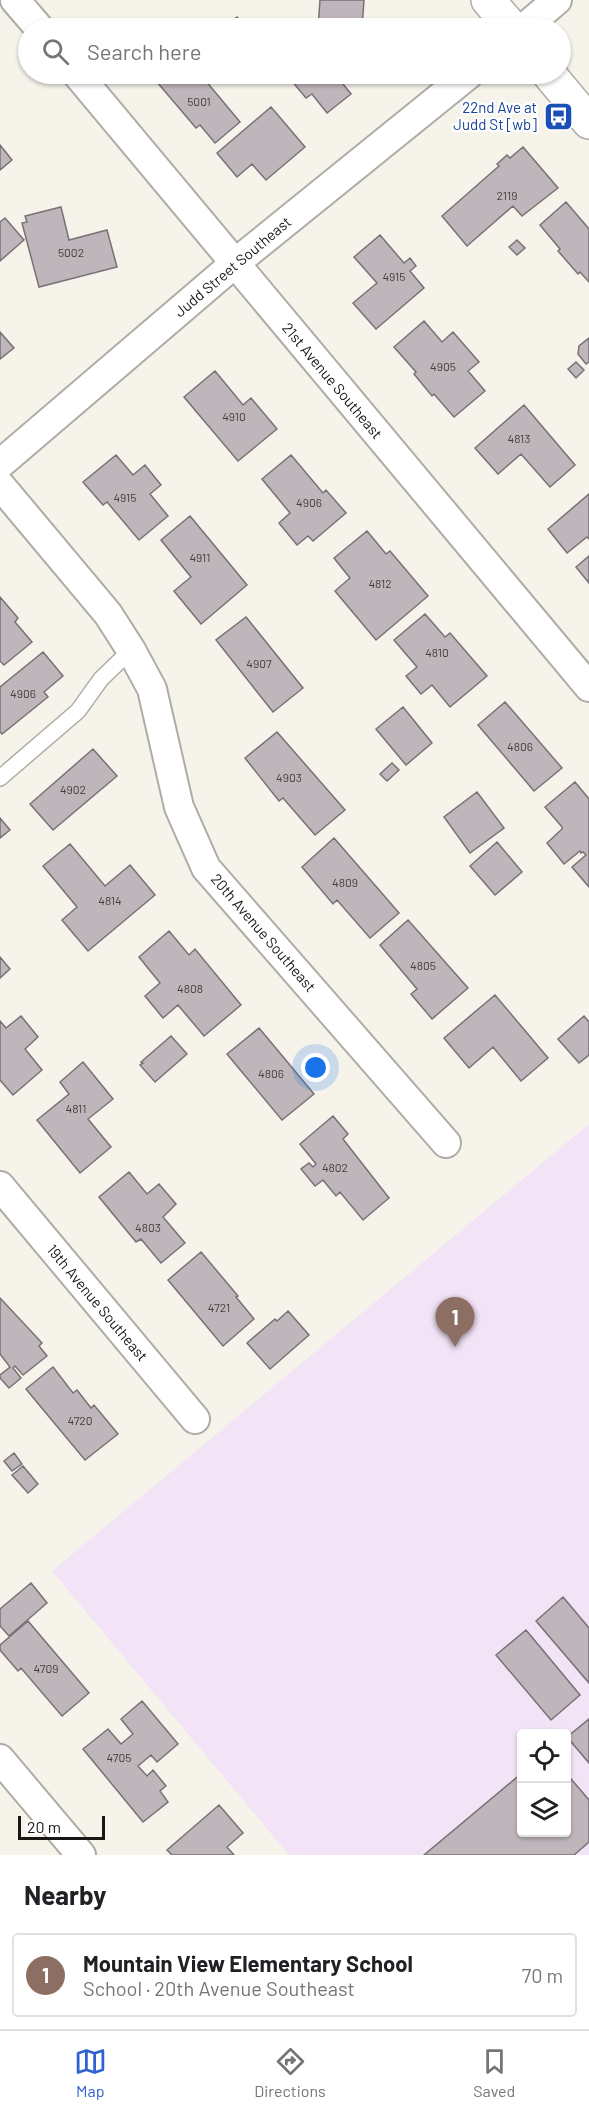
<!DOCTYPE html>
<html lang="en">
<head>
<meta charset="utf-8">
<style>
  body { margin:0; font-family:Barlow,sans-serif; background:#f6f6f6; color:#202124 }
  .controls { position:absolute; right:18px; bottom:18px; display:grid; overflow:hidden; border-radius:6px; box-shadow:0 2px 4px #0004 }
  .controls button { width:54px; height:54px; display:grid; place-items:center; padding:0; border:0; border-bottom:2px solid #e0e0e0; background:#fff; color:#202124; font:30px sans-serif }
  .scale { position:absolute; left:18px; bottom:15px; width:87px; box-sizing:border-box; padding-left:6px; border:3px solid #181714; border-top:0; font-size:16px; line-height:21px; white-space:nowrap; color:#181714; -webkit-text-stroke:4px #fff; paint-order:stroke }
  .you { position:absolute; left:316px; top:1068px; width:21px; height:21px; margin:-15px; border:4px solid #fff; border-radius:50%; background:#1a73e8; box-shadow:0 0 0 9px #1a73e833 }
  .badge { display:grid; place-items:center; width:39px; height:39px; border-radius:50%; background:#2e62d1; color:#fff; font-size:20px; font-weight:700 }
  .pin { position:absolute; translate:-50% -50px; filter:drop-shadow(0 2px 3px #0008) }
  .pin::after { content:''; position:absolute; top:32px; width:21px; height:18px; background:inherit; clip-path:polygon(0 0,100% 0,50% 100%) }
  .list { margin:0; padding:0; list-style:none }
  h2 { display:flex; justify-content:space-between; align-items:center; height:78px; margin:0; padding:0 24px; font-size:26px }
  h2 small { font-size:20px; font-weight:400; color:#757577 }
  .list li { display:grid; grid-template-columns:39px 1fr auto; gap:18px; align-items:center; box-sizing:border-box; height:84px; margin:0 12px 12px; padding:0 12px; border:2px solid #e0e0e0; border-radius:6px }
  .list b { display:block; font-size:22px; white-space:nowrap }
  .list p { margin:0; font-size:20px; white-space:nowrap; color:#757577 }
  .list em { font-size:20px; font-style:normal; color:#757577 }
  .icon { flex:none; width:33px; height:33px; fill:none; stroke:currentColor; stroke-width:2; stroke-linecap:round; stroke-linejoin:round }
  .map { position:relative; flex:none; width:589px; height:1855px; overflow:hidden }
  .search { position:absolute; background:#fff; box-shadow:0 2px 4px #0004; left:18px; right:18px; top:18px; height:66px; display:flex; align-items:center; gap:15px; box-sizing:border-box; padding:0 21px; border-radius:33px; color:#757577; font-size:22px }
  .sheet { height:174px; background:#fff }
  nav { display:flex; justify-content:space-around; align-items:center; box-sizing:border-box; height:84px; border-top:2px solid #e0e0e0; background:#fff; font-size:16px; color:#757577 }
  nav a { display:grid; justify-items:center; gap:3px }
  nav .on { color:#2e62d1 }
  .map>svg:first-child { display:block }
</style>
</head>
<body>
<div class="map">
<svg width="589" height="1855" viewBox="0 0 589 1855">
  <rect width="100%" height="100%" fill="#f5f3ea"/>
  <path fill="#f2e3f6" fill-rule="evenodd" d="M589 1124V1855H289L52 1571ZM522 1734H566V1832H522Z"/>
  <path fill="#beb6bb" stroke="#797176" stroke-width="1.5" d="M320 0H364L362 28H318Z
    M237 17 247 28H223Z
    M167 74H200L240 122 215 143 200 125 196 128 157 82Z
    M286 74H335L351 94 327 113 312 94 306 98Z
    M271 107 305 147 266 180 252 164 237 177 217 153Z
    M0 145 12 160 0 170Z
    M523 147 558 188 522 216 513 206 467 246 442 216 499 166 497 164 507 155 510 158Z
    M566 202 589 229V282L580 272 578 274 558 251 560 249 540 225Z
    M61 207 69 240 107 230 117 267 39 287 22 223 27 222 25 216Z
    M5 218 24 240 0 261V222Z
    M380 235 404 263 410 258 416 266 410 271 424 288 376 329 353 303 377 283 354 257Z
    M517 240 525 248 517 255 509 247Z
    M424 321 442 342 453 332 479 362 468 371 485 391 454 417 434 394 432 396 414 374 416 372 394 347Z
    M0 332 14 348 0 359Z
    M589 338V362L586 364 578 354 579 346Z
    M576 362 584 370 576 378 568 369Z
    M215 371 243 405 251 398 277 429 238 461 184 397Z
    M524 405 575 465 550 487 521 454 498 474 475 448Z
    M116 455 133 475 145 465 161 485 150 494 168 516 139 540 107 502 103 505 83 482Z
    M291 455 323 493 326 490 346 513 313 541 308 536 297 545 279 523 290 513 262 479Z
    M589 494V539L587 537 567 553 548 529Z
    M190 516 247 585 201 624 174 591 191 577 161 540Z
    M367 531 386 554 390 551 428 596 376 640 335 591 350 578 334 558Z
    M589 556V583L576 567Z
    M0 597 18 618 15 622 32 642 4 665 0 661Z
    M425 614 445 637 450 633 487 676 450 707 432 685 421 694 406 676 417 667 394 640Z
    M246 617 303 688 273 712 216 640Z
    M43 652 63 676 44 692 48 697 2 734 0 732V687Z
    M505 702 562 768 534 791 478 725Z
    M403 707 432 743 406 765 376 729Z
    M277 732 345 810 315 835 283 798 279 801 245 758Z
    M93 749 117 776 53 830 30 804Z
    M392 763 399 770 387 781 380 774Z
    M575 782 589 799V887L572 867 586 855 583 852 581 853 580 851 564 864 547 843 562 829V827L545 807Z
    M477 792 504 828 470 853 444 817Z
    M0 818 10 830 0 838Z
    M334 838 399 913 370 938 337 900 333 904 302 867Z
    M497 842 522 872 495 895 470 866Z
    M70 844 105 886 130 865 155 895 88 951 62 920 77 907 43 866Z
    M408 920 468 988 432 1019 411 994 417 989 380 945Z
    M169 931 189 955 195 949 241 1005 204 1036 178 1005 163 1018 145 996 160 983 139 957Z
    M0 957 10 969 0 978Z
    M495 995 548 1058 521 1081 493 1047 469 1068 444 1038Z
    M21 1016 38 1037 25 1049 42 1070 13 1095 0 1080V1021L6 1028Z
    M584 1016 589 1022V1055L579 1063 558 1039Z
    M259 1028 314 1094 282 1120 227 1054Z
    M171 1036 187 1054 155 1082 140 1065 143 1063 141 1062Z
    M83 1062 113 1099 88 1119 111 1147 80 1173 37 1120 69 1094 60 1082Z
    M333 1116 348 1134 343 1139 389 1198 363 1220 340 1192 336 1196 323 1180 315 1186 301 1169 309 1163 313 1167 316 1164 300 1144Z
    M129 1172 147 1194 159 1184 176 1204 163 1217 185 1243 161 1263 141 1239 136 1242 99 1197Z
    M201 1252 238 1296 236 1297 254 1319 223 1346 168 1280Z
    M0 1298 42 1343 39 1346 47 1356 23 1375 15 1366 13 1368 21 1378 9 1388 0 1378V1375L10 1367 0 1354Z
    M288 1311 309 1335 270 1369 247 1343 275 1319 277 1321Z
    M53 1367 73 1393 77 1390 91 1408 94 1405 118 1434 85 1460 26 1389Z
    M14 1453 22 1464 12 1471 4 1461Z
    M23 1466 38 1484 28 1493 12 1475Z
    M31 1583 47 1603 9 1636 0 1626V1609Z
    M563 1597 589 1628V1683L536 1621Z
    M28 1621 89 1693 62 1716 21 1668 18 1671 0 1650V1645Z
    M526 1630 580 1695 551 1720 496 1655Z
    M142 1701 178 1744 157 1762 151 1755 138 1766 147 1776 153 1770 166 1786 160 1791 168 1802 143 1822 83 1749 108 1729 121 1744 133 1734 121 1719Z
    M589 1719V1763L567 1737Z
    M522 1773V1832H566V1773L589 1800V1842L574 1855H424Z
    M219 1805 243 1833 227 1847 234 1855H172L167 1850Z"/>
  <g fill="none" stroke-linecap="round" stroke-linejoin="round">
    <defs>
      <path id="lane" d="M0 778 78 711 101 679 131 650"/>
      <path id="street" d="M15 0 39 28
        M524 28 557 0
        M77 74 589 687
        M0 464 234 264 469 74
        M0 485 108 614 131 650 152 689 179 807 206 868 446 1143
        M0 1186 195 1419
        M0 1759 81 1855"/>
      <path id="secondary" d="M488 0 512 28
        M549 74 589 122"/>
    </defs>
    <use href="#lane" stroke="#aeaca4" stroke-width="18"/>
    <use href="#street" stroke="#aeaca4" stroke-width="32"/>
    <use href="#secondary" stroke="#aeaca4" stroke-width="36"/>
    <use href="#lane" stroke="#fff" stroke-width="15"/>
    <use href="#street" stroke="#fff" stroke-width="28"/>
    <use href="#secondary" stroke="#fff" stroke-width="33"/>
  </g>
  <defs>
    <symbol id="bus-square" viewBox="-11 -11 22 22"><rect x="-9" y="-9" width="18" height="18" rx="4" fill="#1a4fb4" stroke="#fff"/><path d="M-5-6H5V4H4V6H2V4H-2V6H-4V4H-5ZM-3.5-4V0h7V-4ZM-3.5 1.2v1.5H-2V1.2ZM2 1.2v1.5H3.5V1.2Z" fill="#fff"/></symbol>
  </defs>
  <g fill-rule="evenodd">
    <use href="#bus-square" x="542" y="100" width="33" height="33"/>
  </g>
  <g text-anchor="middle" stroke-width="4.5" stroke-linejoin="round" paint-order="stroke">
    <g font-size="12" fill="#423f3e">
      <text x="199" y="106">5001</text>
      <text x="507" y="200">2119</text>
      <text x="71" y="257">5002</text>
      <text x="394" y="281">4915</text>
      <text x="443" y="371">4905</text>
      <text x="234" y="421">4910</text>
      <text x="519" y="443">4813</text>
      <text x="125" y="502">4915</text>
      <text x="309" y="507">4906</text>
      <text x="200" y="562">4911</text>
      <text x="380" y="588">4812</text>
      <text x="437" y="657">4810</text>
      <text x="259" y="668">4907</text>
      <text x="23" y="698">4906</text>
      <text x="520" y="751">4806</text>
      <text x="289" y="782">4903</text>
      <text x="73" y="794">4902</text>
      <text x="345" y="887">4809</text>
      <text x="110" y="905">4814</text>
      <text x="423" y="970">4805</text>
      <text x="190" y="993">4808</text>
      <text x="271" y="1078">4806</text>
      <text x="76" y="1113">4811</text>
      <text x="335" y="1172">4802</text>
      <text x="148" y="1232">4803</text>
      <text x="219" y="1312">4721</text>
      <text x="80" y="1425">4720</text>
      <text x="46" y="1673">4709</text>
      <text x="119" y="1762">4705</text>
    </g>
    <g font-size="15" fill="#164399" stroke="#fff" text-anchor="end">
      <text x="537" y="113">22nd Ave at<tspan x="537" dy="17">Judd St [wb]</tspan></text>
    </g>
    <g font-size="15" fill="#181714" stroke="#fff">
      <text transform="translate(233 267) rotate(-40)" y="5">Judd Street Southeast</text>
      <text transform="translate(332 381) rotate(50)" y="5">21st Avenue Southeast</text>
      <text transform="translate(263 933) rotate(49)" y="5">20th Avenue Southeast</text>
      <text transform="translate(97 1303) rotate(50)" y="5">19th Avenue Southeast</text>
    </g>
  </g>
</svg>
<div class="controls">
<button><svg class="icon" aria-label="locate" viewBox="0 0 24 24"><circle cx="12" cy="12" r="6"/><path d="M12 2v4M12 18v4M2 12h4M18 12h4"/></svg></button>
<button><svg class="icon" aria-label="layers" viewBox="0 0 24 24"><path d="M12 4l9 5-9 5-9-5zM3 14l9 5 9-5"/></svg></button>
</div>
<div class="scale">20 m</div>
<div class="you"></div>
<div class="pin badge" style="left:455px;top:1347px;background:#8d6e63">1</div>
<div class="search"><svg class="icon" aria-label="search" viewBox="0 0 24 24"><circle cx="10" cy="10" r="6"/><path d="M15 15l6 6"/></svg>Search here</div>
</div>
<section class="sheet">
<h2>Nearby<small></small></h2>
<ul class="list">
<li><span class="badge" style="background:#8d6e63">1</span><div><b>Mountain View Elementary School</b><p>School · 20th Avenue Southeast</p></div><em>70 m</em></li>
</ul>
</section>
<nav>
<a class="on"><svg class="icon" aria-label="map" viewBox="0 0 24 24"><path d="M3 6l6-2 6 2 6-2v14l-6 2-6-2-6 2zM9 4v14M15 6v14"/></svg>Map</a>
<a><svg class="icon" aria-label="directions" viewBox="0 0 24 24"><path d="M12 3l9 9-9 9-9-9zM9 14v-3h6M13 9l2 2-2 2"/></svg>Directions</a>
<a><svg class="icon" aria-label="saved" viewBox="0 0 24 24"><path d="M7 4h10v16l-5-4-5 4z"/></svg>Saved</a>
</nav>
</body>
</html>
